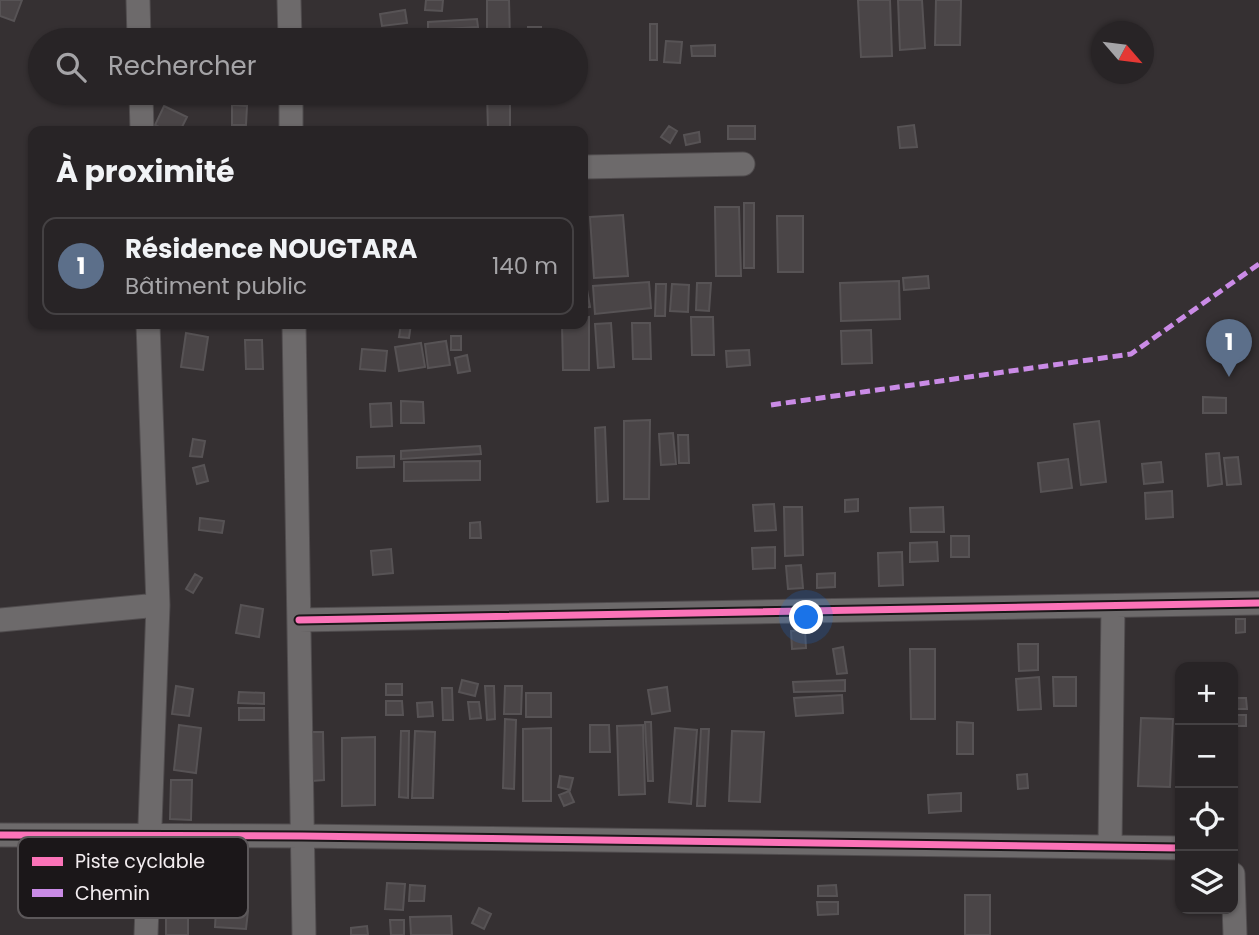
<!DOCTYPE html>
<html lang="fr">
<head>
<meta charset="utf-8">
<style>
  body { margin:0; font-family:Poppins,sans-serif; background:#343032; color:#f1f3f6 }
  .controls { position:absolute; right:21px; bottom:21px; display:grid; overflow:hidden; border-radius:14px; box-shadow:0 2px 5px #0004 }
  .controls button { width:63px; height:63px; display:grid; place-items:center; padding:0; border:0; border-bottom:2px solid #444143; background:#282426; color:#f1f3f6; font:35px sans-serif }
  .compass { position:absolute; left:1091px; top:21px; width:63px; height:63px; border-radius:50%; background:#282426; box-shadow:0 2px 5px #0004; rotate:118deg }
  .you { position:absolute; left:807px; top:618px; width:24px; height:24px; margin:-18px; border:5px solid #fff; border-radius:50%; background:#1a73e8; box-shadow:0 0 0 10px #1a73e833 }
  .badge { display:grid; place-items:center; width:46px; height:46px; border-radius:50%; background:#b1acae; color:#fff; font-size:23px; font-weight:700 }
  .pin { position:absolute; translate:-50% -58px; filter:drop-shadow(0 2px 4px #0008) }
  .pin::after { content:''; position:absolute; top:37px; width:24px; height:21px; background:inherit; clip-path:polygon(0 0,100% 0,50% 100%) }
  .list { margin:0; padding:0; list-style:none }
  h2 { display:flex; justify-content:space-between; align-items:center; height:91px; margin:0; padding:0 28px; font-size:30px }
  h2 small { font-size:23px; font-weight:400; color:#a5a4a7 }
  .list li { display:grid; grid-template-columns:46px 1fr auto; gap:21px; align-items:center; box-sizing:border-box; height:98px; margin:0 14px 14px; padding:0 14px; border:2px solid #444143; border-radius:14px }
  .list b { display:block; font-size:26px; white-space:nowrap }
  .list p { margin:0; font-size:23px; white-space:nowrap; color:#a5a4a7 }
  .list em { font-size:23px; font-style:normal; color:#a5a4a7 }
  .icon { flex:none; width:38px; height:38px; fill:none; stroke:currentColor; stroke-width:2; stroke-linecap:round; stroke-linejoin:round }
  .map { position:relative; flex:none; width:1259px; height:935px; overflow:hidden }
  .search { position:absolute; background:#282426; box-shadow:0 2px 5px #0004; left:28px; top:28px; width:560px; height:77px; display:flex; align-items:center; gap:18px; box-sizing:border-box; padding:0 24px; border-radius:38px; color:#a5a4a7; font-size:26px }
  .panel { position:absolute; background:#282426; box-shadow:0 2px 5px #0004; left:28px; top:126px; width:560px; height:203px; border-radius:14px }
  .map>svg:first-child { display:block }
</style>
</head>
<body>
<div class="map">
<svg width="1259" height="935" viewBox="0 0 1259 935">
  <rect width="100%" height="100%" fill="#353032"/>
  <path fill="#4a4547" stroke="#575355" stroke-width="2" d="M0 0H22L14 21 0 16Z
    M426 0H443L442 11 425 10Z
    M487 0H509L510 40H487Z
    M858 0H890L892 56 861 57Z
    M898 0H922L925 48 900 50Z
    M936 0H961L960 45H935Z
    M405 10 407 23 382 26 380 14Z
    M477 19 478 27 428 30V22Z
    M650 24H657V60H650Z
    M528 27H541V40H528Z
    M460 32H479L480 40H460Z
    M666 41 682 42 680 63 664 62Z
    M715 45V56H692L691 46Z
    M487 93H510V131H488Z
    M232 105 247 106 246 125H232Z
    M164 106 187 117 180 131H167L155 125Z
    M914 125 917 147 900 148 898 127Z
    M669 126 677 131 670 143 661 137Z
    M728 126H755V139H728Z
    M699 132 700 142 686 145 684 135Z
    M744 203H754V268H744Z
    M715 207H739L741 276H716Z
    M623 215 628 276 594 278 590 217Z
    M777 216H803V272H778Z
    M583 237H585L587 277H583Z
    M928 276 929 288 904 290 903 278Z
    M899 281 900 319 841 321 840 283Z
    M649 282 651 308 595 314 593 286Z
    M697 283H711L709 311 696 310Z
    M583 284H586L590 307 583 308Z
    M656 284H666L665 316H655Z
    M672 284 689 285 688 312 670 311Z
    M589 317V370H563L562 324H583V318Z
    M691 317H713L714 355H692Z
    M611 323 614 367 598 368 595 324Z
    M632 323H650L651 359H633Z
    M401 324H411L409 338 399 337Z
    M871 330 872 363 842 364 841 331Z
    M186 333 208 337 203 370 181 367Z
    M451 336H461V350H451Z
    M245 340H262L263 369H246Z
    M446 341 450 365 428 368 425 344Z
    M421 343 425 367 399 371 395 347Z
    M362 349 387 351 385 371 360 369Z
    M749 350 750 365 727 367 726 351Z
    M467 355 470 371 458 373 455 358Z
    M1203 397 1226 398V413H1203Z
    M401 401 423 402 424 423H401Z
    M391 403 392 426 371 427 370 404Z
    M650 420 649 499H624V421Z
    M1099 421 1106 482 1081 485 1074 424Z
    M605 427 608 501 597 502 595 428Z
    M673 433 676 464 661 465 659 434Z
    M678 435H688L689 463H679Z
    M193 439 205 441 202 457 190 456Z
    M480 446 481 454 401 459V451Z
    M1219 453 1222 484 1208 486 1206 454Z
    M394 456V467L357 468V457Z
    M1238 457 1241 484 1227 485 1224 458Z
    M1068 459 1072 488 1041 492 1038 463Z
    M480 461V480L404 481V462Z
    M1161 462 1163 482 1144 484 1142 464Z
    M204 465 208 481 197 484 193 468Z
    M1172 491 1173 517 1146 519 1145 493Z
    M858 499V511L845 512V500Z
    M774 504 776 530 755 531 753 505Z
    M784 507H802L803 555 785 556Z
    M943 507 944 532H911L910 508Z
    M200 518 224 521 222 533 199 530Z
    M480 522 481 538H470V523Z
    M951 536H969V557H951Z
    M937 542 938 561 910 562V543Z
    M775 547V568L753 569 752 548Z
    M391 549 393 573 373 575 371 551Z
    M902 552 903 585 879 586 878 553Z
    M801 565 803 588 788 589 786 566Z
    M835 573V587L817 588V574Z
    M195 574 202 578 193 593 186 589Z
    M241 605 263 609 259 637 236 633Z
    M1236 619H1245V632L1236 633Z
    M805 630 806 648 792 649 791 631Z
    M1018 644H1038V670L1019 671Z
    M843 647 847 673 837 674 833 649Z
    M910 649H935V719H911Z
    M1039 677 1041 709 1018 710 1016 679Z
    M1053 677H1076V706H1054Z
    M462 680 478 684 475 696 459 692Z
    M845 680V691L794 692 793 682Z
    M386 684H402V695H386Z
    M176 686 193 689 189 716 172 714Z
    M485 686H494L495 719 487 720Z
    M505 686H522L521 714H504Z
    M667 687 670 711 652 714 648 690Z
    M442 688H452L453 720H443Z
    M239 692 264 693V704L238 703Z
    M526 693H551V717H526Z
    M842 695 843 713 796 716 794 698Z
    M1233 698H1246L1247 709H1233Z
    M386 701H402L403 715H386Z
    M432 702 433 716 418 717 417 703Z
    M468 702H479L481 718 470 719Z
    M239 708H264V720H239Z
    M1233 715H1246V726H1233Z
    M1141 718 1173 719 1170 787 1138 786Z
    M505 719 516 720 514 789 503 788Z
    M645 722H651L653 781H648Z
    M957 722 973 723V754H957Z
    M179 725 201 728 196 773 174 770Z
    M590 725H609L610 752H590Z
    M643 725 645 794 619 795 617 726Z
    M551 728V801H523V729Z
    M675 728 697 730 691 804 669 802Z
    M701 729H709L705 806H697Z
    M401 731H409L408 798 399 797Z
    M415 731 435 732 433 798H412Z
    M732 731 764 732 760 802 729 801Z
    M311 732H323L324 780 312 781Z
    M375 737V805L342 806V738Z
    M1027 774 1028 788 1018 789 1017 775Z
    M560 776 573 778 570 790 558 787Z
    M171 780H192L191 820 170 819Z
    M569 791 574 802 564 806 559 795Z
    M961 793V811L929 813 928 795Z
    M387 883 405 884 403 910 385 909Z
    M410 885 425 886 424 901H409Z
    M836 885 837 896H818V886Z
    M965 895H990V935H965Z
    M817 902H838V914L818 915Z
    M216 908 248 911 246 929 215 927Z
    M479 908 491 914 484 929 472 923Z
    M166 914H188V935H166Z
    M451 916 452 935H411L410 917Z
    M390 920H404V935H391Z
    M367 926 368 935H351V928Z"/>
  <g fill="none" stroke-linecap="round" stroke-linejoin="round">
    <defs>
      <path id="minor" d="M138 0 139 40
        M289 0 290 40
        M141 93 142 131
        M291 93V131
        M583 167 743 164
        M294 324 304 935
        M0 620 158 605
        M299 620 1259 603
        M0 835 302 836 1180 848
        M1110 847 1113 606
        M1233 874 1235 935
        M146 935 158 605 148 324"/>
    </defs>
    <use href="#minor" stroke="#504c4e" stroke-width="25"/>
    <use href="#minor" stroke="#6d6a6b" stroke-width="23"/>
    <path stroke="#ca8be6" stroke-width="5" stroke-dasharray="10 5" stroke-linecap="butt" d="M771 405 1131 354 1259 264"/>
    <defs>
      <path id="cycleway" d="M299 620 1259 603
        M0 835 302 836 1180 848"/>
    </defs>
    <use href="#cycleway" stroke="#1b1719" stroke-width="11"/>
    <use href="#cycleway" stroke="#fb73b8" stroke-width="7"/>
  </g>
  <rect x="18" y="837" width="230" height="81" rx="10" fill="#1b1719" stroke="#5c585a" stroke-width="2"/>
  <rect x="32" y="857" width="31" height="9" fill="#fb73b8"/>
  <rect x="32" y="889" width="31" height="8" fill="#ca8be6"/>
  <g font-size="19" fill="#f4eef1">
    <text x="75" y="868">Piste cyclable</text>
    <text x="75" y="900">Chemin</text>
  </g>
</svg>
<div class="controls">
<button>+</button>
<button>−</button>
<button><svg class="icon" aria-label="locate" viewBox="0 0 24 24"><circle cx="12" cy="12" r="6"/><path d="M12 2v4M12 18v4M2 12h4M18 12h4"/></svg></button>
<button><svg class="icon" aria-label="layers" viewBox="0 0 24 24"><path d="M12 4l9 5-9 5-9-5zM3 14l9 5 9-5"/></svg></button>
</div>
<svg class="compass" viewBox="-18 -18 36 36"><path d="M0-13l5 13h-10z" fill="#e53935"/><path d="M0 13l5-13h-10z" fill="#a5a4a7"/></svg>
<div class="you"></div>
<div class="pin badge" style="left:1229px;top:377px;background:#5c6f8a">1</div>
<div class="search"><svg class="icon" aria-label="search" viewBox="0 0 24 24"><circle cx="10" cy="10" r="6"/><path d="M15 15l6 6"/></svg>Rechercher</div>
<section class="panel">
<h2>À proximité<small></small></h2>
<ul class="list">
<li><span class="badge" style="background:#5c6f8a">1</span><div><b>Résidence NOUGTARA</b><p>Bâtiment public</p></div><em>140 m</em></li>
</ul>
</section>
</div>
</body>
</html>
